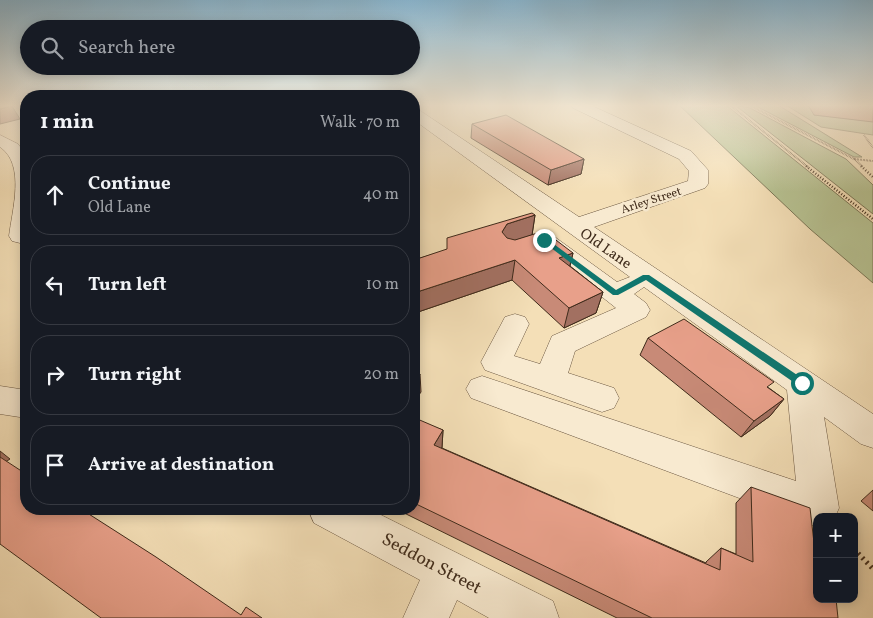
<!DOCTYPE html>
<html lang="en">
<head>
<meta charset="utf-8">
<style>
  body { margin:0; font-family:Vollkorn,serif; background:#242831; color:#f1f3f6 }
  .controls { position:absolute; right:15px; bottom:15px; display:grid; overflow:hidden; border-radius:10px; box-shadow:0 2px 12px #0003 }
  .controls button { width:45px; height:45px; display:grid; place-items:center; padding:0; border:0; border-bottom:1px solid #363941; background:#171b24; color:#f1f3f6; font:25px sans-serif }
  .stop { position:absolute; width:15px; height:15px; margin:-11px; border:4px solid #0f766e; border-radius:50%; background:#fff }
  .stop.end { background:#0f766e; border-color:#fff; box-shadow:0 1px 5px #0008 }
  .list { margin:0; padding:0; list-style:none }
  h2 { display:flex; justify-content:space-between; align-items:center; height:65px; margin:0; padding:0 20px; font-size:21px }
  h2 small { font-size:16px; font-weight:400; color:#9ea1a6 }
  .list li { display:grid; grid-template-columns:32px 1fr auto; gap:15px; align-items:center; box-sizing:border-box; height:80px; margin:0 10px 10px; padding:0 10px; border:1px solid #363941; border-radius:20px }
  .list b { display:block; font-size:19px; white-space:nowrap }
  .list p { margin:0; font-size:16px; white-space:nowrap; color:#9ea1a6 }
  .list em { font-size:16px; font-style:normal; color:#9ea1a6 }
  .icon { flex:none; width:28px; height:28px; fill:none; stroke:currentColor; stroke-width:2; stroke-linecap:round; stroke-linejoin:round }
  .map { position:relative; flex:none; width:873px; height:618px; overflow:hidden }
  .search { position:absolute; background:#171b24; box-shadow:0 2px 12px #0003; left:20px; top:20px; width:400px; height:55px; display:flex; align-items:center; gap:12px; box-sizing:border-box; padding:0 18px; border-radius:28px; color:#9ea1a6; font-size:19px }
  .panel { position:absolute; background:#171b24; box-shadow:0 2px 12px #0003; left:20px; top:90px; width:400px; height:425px; border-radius:20px }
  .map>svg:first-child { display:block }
</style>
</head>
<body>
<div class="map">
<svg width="873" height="618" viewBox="0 0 873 618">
  <rect width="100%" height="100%" fill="#f4dfb7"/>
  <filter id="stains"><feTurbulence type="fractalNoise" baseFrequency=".004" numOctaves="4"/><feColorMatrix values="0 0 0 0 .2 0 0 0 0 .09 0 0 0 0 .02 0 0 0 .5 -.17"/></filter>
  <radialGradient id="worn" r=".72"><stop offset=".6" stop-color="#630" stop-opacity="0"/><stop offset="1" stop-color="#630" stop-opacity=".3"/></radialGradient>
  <path fill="#b7c292" stroke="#7b7656" d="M679 105H726L873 223V283L810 229Z
    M735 105 750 108 846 159 873 185V214Z
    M754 105H778L862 157H854Z
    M786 105 809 106 814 115 873 121V135L821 127Z"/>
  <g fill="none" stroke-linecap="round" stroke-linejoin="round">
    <defs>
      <path id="minor" d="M571 105H590L691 151 708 170V184L705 188 594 227 873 414V448L861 444 824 417 839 508 835 517H817V527L471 398 466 389 471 380 482 376 796 481 787 390 644 287 634 294 646 303 650 310 646 317 575 351 568 373 614 388 619 398 614 408 602 412 485 370 481 362 505 317 515 314 525 317 529 324 514 356 540 364 552 336 616 308 539 247 534 246 530 241C536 233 543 233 552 235L617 282 630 277 414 120V108L419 110 579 217 688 181 689 171 679 159 573 108Z
        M0 135 18 144 26 155V241L20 243 12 241 9 236C12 211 26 164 0 147Z
        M0 386 26 390V418L0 414Z
        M308 509H369L553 601 559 618H489L457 600 449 618H403L420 580 314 523Z"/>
    </defs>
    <use href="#minor" stroke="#6c5842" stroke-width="1"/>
    <path stroke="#3f2b1b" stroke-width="2" stroke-dasharray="0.5 1" stroke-linecap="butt" d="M730 105 808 167
      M749 105 854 159 863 167
      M864 135 873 148
      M854 159 873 161"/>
    <path stroke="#3f2b1b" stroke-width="2.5" stroke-dasharray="1 2" stroke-linecap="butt" d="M806 166 873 219
      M861 166 873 177"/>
    <path stroke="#3f2b1b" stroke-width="5" stroke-dasharray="2 4" stroke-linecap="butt" d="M854 549 873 569"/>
    <use href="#minor" fill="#f8ead0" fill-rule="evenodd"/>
  </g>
  <path fill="#c88a77" stroke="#3f2b1b" d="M808 105H873V122L814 115Z
    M472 124 584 159 581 174 548 185 471 138Z
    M535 215 532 235 573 253 570 266 603 292 596 313 564 328 512 280 418 312 414 307V260L447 250Z
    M648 338 769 388 784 399 770 416 741 437 640 355Z
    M414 420 443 430 442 447V448L706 563V562L721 548 736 554V503L751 487 817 599 838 618H617L396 509H414Z
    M873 490V511L861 501Z"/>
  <path fill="#a27061" stroke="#3f2b1b" d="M12 106 20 119 0 124V109Z
    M584 159 581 174 548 185 551 170Z
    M535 215 532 235 504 244 502 232 507 224Z
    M573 253 568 273 559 258Z
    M515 260 512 280 418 312 417 292Z
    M603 292 596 313 564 328 569 308Z
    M420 374 421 392 414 402V384Z
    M784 399 770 416 741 437 754 421Z
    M443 430 442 447 434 461V445Z
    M0 451 10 459 4 463 0 460Z"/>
  <path fill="#e8a08a" stroke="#3f2b1b" d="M0 105H12V106L0 109Z
    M506 115 584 159 551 170 472 124Z
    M532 213 535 215 507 224 502 232 507 238 515 240 544 231 573 253 559 258 603 292 569 308 515 260 417 292 414 287V260L447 249V238Z
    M684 319 774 382 767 387 784 399 754 421 648 338Z
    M414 372 420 374 414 384Z
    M415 418 443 430 434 445 720 570 721 548 753 562 751 487 810 508 817 569V599H836L838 618H652L414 503V420Z
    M0 457 26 474V509H81L156 557 241 615 246 607 262 618H101L0 544Z"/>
  <linearGradient id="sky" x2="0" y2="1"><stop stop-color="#89b7d2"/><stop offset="0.55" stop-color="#faf1df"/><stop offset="1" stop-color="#faf1df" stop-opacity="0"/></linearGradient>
  <rect width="873" height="192" fill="url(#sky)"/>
  <path fill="#0f766e" d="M542 239H547L616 290 643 275H649L806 381V386H799L646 280 618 295H613L542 241Z"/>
  <g text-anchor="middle" stroke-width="5" stroke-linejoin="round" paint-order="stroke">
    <g font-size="12" fill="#3f2b1b" stroke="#f8ead0">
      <text transform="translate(651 200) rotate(-18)" y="4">Arley Street</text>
    </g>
    <g font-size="15" fill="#3f2b1b" stroke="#f8ead0">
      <text transform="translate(606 248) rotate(35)" y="5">Old Lane</text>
    </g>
    <g font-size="18" fill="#3f2b1b" stroke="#f8ead0">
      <text transform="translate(432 563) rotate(28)" y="6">Seddon Street</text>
    </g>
  </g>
  <rect width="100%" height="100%" filter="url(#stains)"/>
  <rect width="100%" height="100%" fill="url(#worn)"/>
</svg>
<div class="controls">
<button>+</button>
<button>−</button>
</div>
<div class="stop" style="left:802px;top:383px"></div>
<div class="stop end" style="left:544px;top:240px"></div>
<div class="search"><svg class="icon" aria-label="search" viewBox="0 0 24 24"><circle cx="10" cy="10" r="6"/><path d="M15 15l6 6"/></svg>Search here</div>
<section class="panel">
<h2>1 min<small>Walk · 70 m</small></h2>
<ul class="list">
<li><svg class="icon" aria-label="ahead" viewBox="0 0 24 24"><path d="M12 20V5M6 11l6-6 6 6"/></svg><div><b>Continue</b><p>Old Lane</p></div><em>40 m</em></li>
<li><svg class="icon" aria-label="left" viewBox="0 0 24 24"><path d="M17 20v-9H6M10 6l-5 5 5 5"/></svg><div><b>Turn left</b></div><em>10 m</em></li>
<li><svg class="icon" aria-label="right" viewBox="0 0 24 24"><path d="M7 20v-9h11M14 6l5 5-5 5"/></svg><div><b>Turn right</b></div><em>20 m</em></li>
<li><svg class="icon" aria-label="arrive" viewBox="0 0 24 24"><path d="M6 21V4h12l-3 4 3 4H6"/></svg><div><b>Arrive at destination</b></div></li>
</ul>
</section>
</div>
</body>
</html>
